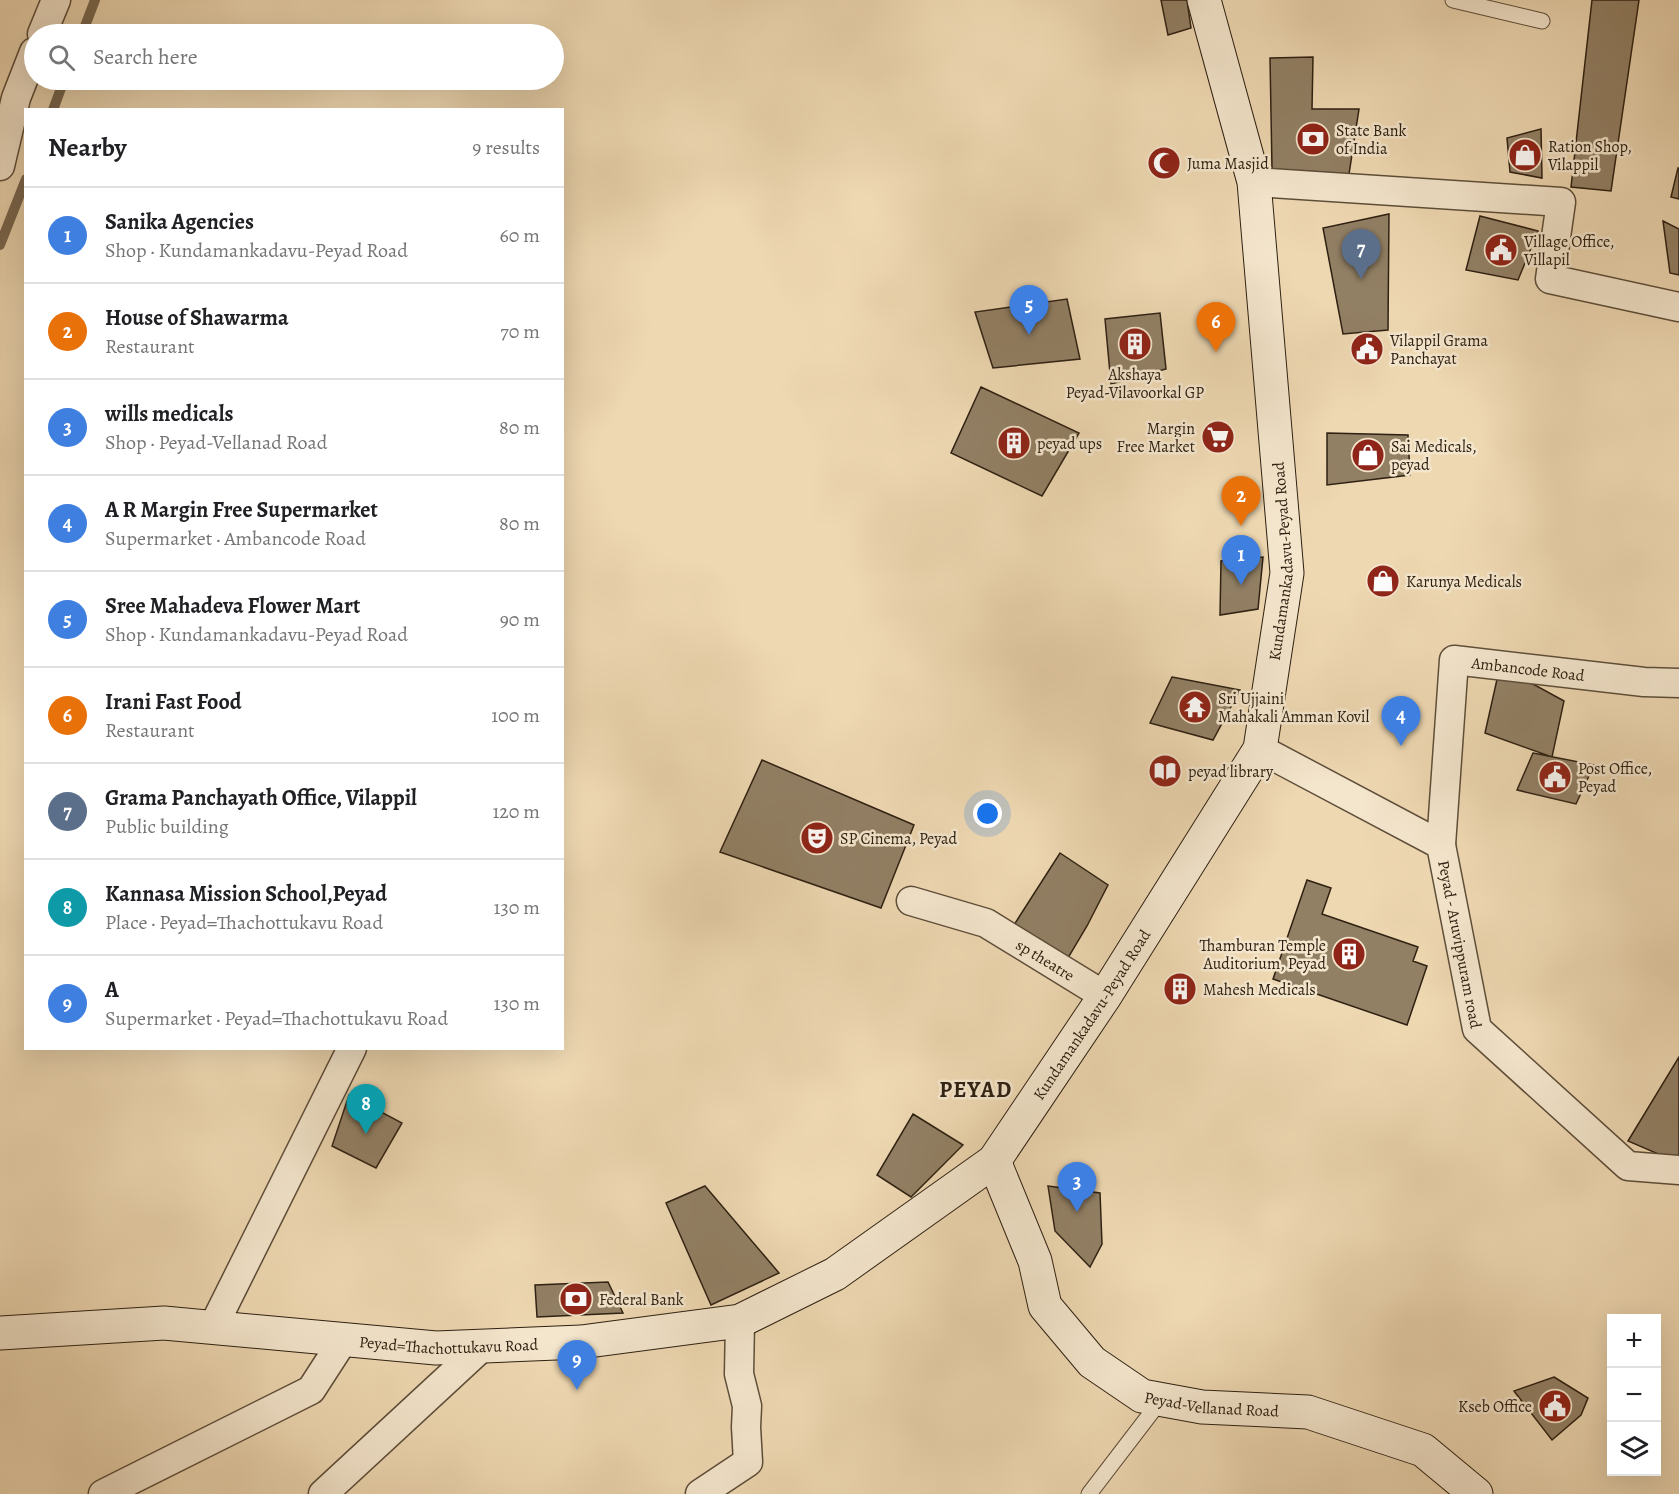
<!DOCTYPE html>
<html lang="en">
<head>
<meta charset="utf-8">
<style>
  body { margin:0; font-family:Alegreya,serif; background:#f2f2f2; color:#202124 }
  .controls { position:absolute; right:18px; bottom:18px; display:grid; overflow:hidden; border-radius:0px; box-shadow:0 6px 24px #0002 }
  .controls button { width:54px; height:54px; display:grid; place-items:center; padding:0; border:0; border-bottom:2px solid #e0e0e0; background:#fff; color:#202124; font:30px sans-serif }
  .you { position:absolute; left:988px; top:814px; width:21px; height:21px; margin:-15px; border:4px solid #fff; border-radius:50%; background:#1a73e8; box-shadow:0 0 0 9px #1a73e833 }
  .badge { display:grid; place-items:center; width:39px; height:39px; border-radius:50%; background:#d93025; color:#fff; font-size:20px; font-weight:700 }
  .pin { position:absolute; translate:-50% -50px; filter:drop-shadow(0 2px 3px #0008) }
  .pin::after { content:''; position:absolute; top:32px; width:21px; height:18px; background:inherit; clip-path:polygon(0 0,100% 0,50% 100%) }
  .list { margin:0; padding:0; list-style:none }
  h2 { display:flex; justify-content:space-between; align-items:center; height:78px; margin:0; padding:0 24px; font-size:26px }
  h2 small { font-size:20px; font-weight:400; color:#757577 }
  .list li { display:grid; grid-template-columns:39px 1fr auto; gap:18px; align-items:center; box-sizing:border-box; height:96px; padding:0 24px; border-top:2px solid #e0e0e0 }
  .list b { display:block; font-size:22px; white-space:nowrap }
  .list p { margin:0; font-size:20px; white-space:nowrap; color:#757577 }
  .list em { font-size:20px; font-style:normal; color:#757577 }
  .icon { flex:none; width:33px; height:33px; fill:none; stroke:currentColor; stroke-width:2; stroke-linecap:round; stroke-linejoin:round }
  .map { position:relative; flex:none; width:1679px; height:1494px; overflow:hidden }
  .search { position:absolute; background:#fff; box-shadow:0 6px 24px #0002; left:24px; top:24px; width:540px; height:66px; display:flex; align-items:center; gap:15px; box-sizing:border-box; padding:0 21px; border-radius:33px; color:#757577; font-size:22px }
  .panel { position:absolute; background:#fff; box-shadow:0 6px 24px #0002; left:24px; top:108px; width:540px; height:942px; border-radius:0px }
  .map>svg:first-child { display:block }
</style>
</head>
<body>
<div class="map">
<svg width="1679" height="1494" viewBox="0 0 1679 1494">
  <rect width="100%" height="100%" fill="#eed8b2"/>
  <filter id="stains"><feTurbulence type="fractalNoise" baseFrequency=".00333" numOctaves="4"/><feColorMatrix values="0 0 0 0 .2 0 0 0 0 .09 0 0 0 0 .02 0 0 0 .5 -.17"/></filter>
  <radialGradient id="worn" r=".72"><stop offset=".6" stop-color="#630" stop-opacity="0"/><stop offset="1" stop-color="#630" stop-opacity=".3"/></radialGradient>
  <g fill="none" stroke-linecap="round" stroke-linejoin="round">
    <path stroke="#7a6952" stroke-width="10" d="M82 34 95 0
      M53 110 64 80
      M0 245 26 179"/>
  </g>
  <path fill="#928065" stroke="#2e2012" stroke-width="1.5" d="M1161 0H1187L1191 28 1168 35Z
    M1592 0H1639L1611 191 1571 187Z
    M1313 57 1312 109H1359L1349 174 1272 169 1270 58Z
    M1541 129 1542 178 1510 172 1507 138Z
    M1678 168H1679V199L1671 197Z
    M1389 214 1388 330 1343 334 1323 228Z
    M1480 216 1538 231 1518 280 1466 270Z
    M1663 221 1679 229V275L1670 273Z
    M1067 299 1080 359 993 368 975 312Z
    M1160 313 1166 369 1111 384 1105 319Z
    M981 387 1079 433 1042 496 951 453Z
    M1327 433 1408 435 1410 475 1327 485Z
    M1263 557 1258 609 1220 615 1221 561Z
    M1500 666 1564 701 1552 757 1485 733Z
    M1172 677 1240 690 1213 740 1150 723Z
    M1533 753 1594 765 1576 804 1517 790Z
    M762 760 914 825 881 908 720 852Z
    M1060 853 1108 885 1087 926 1065 963 1012 928Z
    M1307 880 1331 888 1322 914 1418 947 1413 961 1427 966 1407 1025 1273 979Z
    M1177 974 1194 984 1184 1003 1166 993Z
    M1679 1057V1163L1628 1141Z
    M349 1095 402 1123 376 1168 332 1146Z
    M913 1114 963 1145 911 1197 877 1175Z
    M705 1186 779 1273 711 1305 666 1203Z
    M1048 1186 1100 1193 1102 1244 1090 1267 1055 1231Z
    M608 1282 623 1313 537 1317 535 1285Z
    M1554 1377 1588 1398 1581 1415 1552 1440 1514 1391Z"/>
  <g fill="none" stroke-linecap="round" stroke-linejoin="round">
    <defs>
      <path id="service" d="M1453 0 1542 21
        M1089 1494 1161 1400"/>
      <g id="minor">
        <path d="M42 34 56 0"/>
        <path d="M0 166 16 98 34 52"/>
        <path d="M1254 182 1561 202 1550 279 1679 307"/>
        <path id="s1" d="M1260 749 1441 845 1477 1029 1628 1166 1679 1170"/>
        <path id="s2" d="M1441 845 1454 660 1644 682 1679 683"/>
        <path id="s3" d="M911 901 986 923 1105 996"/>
        <path d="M213 1327 352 1048"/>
        <path d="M103 1494 311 1390 344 1339"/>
        <path d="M323 1494 483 1346"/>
        <path d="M700 1494 748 1462 746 1427 747 1406 739 1374 740 1321"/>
      </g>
      <g id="secondary">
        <path id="s4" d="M994 1161 1035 1261 1045 1306 1092 1362 1142 1396 1202 1407 1308 1412 1423 1450 1476 1494"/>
        <path id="s5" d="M0 1333 164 1323 436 1348 581 1342 740 1321 835 1274 994 1161 1105 996 1260 749 1287 573 1283 525 1254 182 1204 0"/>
      </g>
    </defs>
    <use href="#service" stroke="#5e4e3a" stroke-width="17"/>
    <use href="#minor" stroke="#5e4e3a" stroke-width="31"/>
    <use href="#secondary" stroke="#2e2012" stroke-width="35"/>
    <use href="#service" stroke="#f4e6cd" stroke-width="15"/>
    <use href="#minor" stroke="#f4e6cd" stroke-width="28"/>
    <use href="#secondary" stroke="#f4e6cd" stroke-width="33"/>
  </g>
  <defs>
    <symbol id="bank-disc" viewBox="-11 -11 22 22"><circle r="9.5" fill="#8f2418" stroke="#f4e6cd"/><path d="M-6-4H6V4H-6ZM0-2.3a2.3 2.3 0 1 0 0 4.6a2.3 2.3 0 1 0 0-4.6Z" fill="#fff"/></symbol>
    <symbol id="shop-disc" viewBox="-11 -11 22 22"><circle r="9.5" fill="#8f2418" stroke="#f4e6cd"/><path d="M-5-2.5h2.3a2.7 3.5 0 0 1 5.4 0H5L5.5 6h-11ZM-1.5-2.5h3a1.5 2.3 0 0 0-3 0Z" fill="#fff"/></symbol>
    <symbol id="mosque-disc" viewBox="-11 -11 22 22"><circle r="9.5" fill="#8f2418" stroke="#f4e6cd"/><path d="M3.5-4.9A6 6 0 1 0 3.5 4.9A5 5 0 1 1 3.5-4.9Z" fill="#fff"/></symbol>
    <symbol id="civic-disc" viewBox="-11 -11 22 22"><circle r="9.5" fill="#8f2418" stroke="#f4e6cd"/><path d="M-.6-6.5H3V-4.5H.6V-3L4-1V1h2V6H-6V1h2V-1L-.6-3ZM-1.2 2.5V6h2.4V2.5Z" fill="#fff"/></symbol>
    <symbol id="building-disc" viewBox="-11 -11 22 22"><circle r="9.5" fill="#8f2418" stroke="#f4e6cd"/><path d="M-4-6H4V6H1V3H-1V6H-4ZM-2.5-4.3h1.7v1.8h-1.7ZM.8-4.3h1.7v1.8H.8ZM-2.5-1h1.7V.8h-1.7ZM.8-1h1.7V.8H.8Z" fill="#fff"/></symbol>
    <symbol id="supermarket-disc" viewBox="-11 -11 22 22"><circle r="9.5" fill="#8f2418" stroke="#f4e6cd"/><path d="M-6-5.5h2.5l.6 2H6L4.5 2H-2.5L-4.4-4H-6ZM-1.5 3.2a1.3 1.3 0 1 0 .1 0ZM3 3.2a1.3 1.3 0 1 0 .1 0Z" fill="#fff"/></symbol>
    <symbol id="temple-disc" viewBox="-11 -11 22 22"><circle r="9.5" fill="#8f2418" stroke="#f4e6cd"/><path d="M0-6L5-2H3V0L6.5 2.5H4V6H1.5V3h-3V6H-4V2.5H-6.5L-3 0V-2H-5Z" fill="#fff"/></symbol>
    <symbol id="library-disc" viewBox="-11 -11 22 22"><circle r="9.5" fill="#8f2418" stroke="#f4e6cd"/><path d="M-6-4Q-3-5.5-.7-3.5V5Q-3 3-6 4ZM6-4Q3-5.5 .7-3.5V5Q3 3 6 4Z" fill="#fff"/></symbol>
    <symbol id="theatre-disc" viewBox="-11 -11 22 22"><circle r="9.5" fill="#8f2418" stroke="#f4e6cd"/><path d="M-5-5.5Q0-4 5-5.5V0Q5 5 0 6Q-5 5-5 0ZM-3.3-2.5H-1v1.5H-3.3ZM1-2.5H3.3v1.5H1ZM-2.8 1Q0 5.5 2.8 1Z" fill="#fff"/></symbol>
  </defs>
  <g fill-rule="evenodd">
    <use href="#bank-disc" x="1294" y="120" width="38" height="38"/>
    <use href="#shop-disc" x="1506" y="136" width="38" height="38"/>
    <use href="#mosque-disc" x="1145" y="144" width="38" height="38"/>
    <use href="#civic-disc" x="1482" y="231" width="38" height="38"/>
    <use href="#building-disc" x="1116" y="325" width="38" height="38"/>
    <use href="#civic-disc" x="1348" y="330" width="38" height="38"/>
    <use href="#supermarket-disc" x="1199" y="418" width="38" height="38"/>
    <use href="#building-disc" x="995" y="424" width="38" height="38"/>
    <use href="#shop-disc" x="1349" y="436" width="38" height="38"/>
    <use href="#shop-disc" x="1364" y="562" width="38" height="38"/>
    <use href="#temple-disc" x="1176" y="688" width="38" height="38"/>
    <use href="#library-disc" x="1146" y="752" width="38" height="38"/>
    <use href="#civic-disc" x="1536" y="758" width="38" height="38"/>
    <use href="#theatre-disc" x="798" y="819" width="38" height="38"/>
    <use href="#building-disc" x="1330" y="935" width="38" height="38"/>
    <use href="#building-disc" x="1161" y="970" width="38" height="38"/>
    <use href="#bank-disc" x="557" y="1280" width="38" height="38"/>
    <use href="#civic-disc" x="1536" y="1387" width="38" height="38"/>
  </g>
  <g text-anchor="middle" stroke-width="5" stroke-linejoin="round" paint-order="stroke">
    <g font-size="16" fill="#2e2012" stroke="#f4e6cd" text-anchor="start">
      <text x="1336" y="136">State Bank<tspan x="1336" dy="18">of India</tspan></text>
      <text x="1548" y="152">Ration Shop,<tspan x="1548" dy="18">Vilappil</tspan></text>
      <text x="1187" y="169">Juma Masjid</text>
      <text x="1524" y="247">Village Office,<tspan x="1524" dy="18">Villapil</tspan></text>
      <text x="1390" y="346">Vilappil Grama<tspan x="1390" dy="18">Panchayat</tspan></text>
      <text x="1135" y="380" text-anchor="middle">Akshaya<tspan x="1135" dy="18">Peyad-Vilavoorkal GP</tspan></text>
      <text x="1195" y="434" text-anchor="end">Margin<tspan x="1195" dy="18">Free Market</tspan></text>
      <text x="1037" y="449">peyad ups</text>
      <text x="1391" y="452">Sai Medicals,<tspan x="1391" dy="18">peyad</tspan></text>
      <text x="1406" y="587">Karunya Medicals</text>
      <text x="1218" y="704">Sri Ujjaini<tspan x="1218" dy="18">Mahakali Amman Kovil</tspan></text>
      <text x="1578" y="774">Post Office,<tspan x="1578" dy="18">Peyad</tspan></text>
      <text x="1188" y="777">peyad library</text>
      <text x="840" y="844">SP Cinema, Peyad</text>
      <text x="1326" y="951" text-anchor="end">Thamburan Temple<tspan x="1326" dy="18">Auditorium, Peyad</tspan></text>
      <text x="1203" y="995">Mahesh Medicals</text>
      <text x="599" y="1305">Federal Bank</text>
      <text x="1532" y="1412" text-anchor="end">Kseb Office</text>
    </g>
    <g font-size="16" fill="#2e2012" stroke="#f4e6cd">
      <text dy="6" stroke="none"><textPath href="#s5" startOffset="1724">Kundamankadavu-Peyad Road</textPath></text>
      <text dy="6" stroke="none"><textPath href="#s2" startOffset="260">Ambancode Road</textPath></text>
      <text dy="6" stroke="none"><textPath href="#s1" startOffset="306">Peyad - Aruvippuram road</textPath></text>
      <text dy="6" stroke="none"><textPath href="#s3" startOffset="148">sp theatre</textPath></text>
      <text dy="6" stroke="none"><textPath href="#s5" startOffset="1220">Kundamankadavu-Peyad Road</textPath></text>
      <text dy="6" stroke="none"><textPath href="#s5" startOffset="450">Peyad=Thachottukavu Road</textPath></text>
      <text dy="6" stroke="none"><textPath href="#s4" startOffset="358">Peyad-Vellanad Road</textPath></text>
    </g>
    <g font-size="22" font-weight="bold" letter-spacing="1.5" fill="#2e2012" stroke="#f4e6cd">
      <text x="976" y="1097">PEYAD</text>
    </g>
  </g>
  <rect width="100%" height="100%" filter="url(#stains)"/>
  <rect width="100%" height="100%" fill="url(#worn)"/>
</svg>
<div class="controls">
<button>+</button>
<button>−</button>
<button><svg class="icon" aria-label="layers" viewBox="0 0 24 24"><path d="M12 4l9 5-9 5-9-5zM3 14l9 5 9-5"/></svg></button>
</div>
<div class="you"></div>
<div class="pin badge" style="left:1241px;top:585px;background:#3f7fe0">1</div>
<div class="pin badge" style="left:1241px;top:526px;background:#e8710a">2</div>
<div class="pin badge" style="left:1077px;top:1212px;background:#3f7fe0">3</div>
<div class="pin badge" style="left:1401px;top:746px;background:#3f7fe0">4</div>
<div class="pin badge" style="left:1029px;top:335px;background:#3f7fe0">5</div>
<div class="pin badge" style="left:1216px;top:352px;background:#e8710a">6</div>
<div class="pin badge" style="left:1361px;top:279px;background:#5c6f8a">7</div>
<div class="pin badge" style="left:366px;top:1134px;background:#0f9aa8">8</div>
<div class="pin badge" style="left:577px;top:1390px;background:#3f7fe0">9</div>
<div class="search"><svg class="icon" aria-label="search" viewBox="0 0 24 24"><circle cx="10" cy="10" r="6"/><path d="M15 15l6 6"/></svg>Search here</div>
<section class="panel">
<h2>Nearby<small>9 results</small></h2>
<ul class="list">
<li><span class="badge" style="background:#3f7fe0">1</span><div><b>Sanika Agencies</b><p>Shop · Kundamankadavu-Peyad Road</p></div><em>60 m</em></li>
<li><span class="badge" style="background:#e8710a">2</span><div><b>House of Shawarma</b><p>Restaurant</p></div><em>70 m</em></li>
<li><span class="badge" style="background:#3f7fe0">3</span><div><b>wills medicals</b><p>Shop · Peyad-Vellanad Road</p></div><em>80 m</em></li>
<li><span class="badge" style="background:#3f7fe0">4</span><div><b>A R Margin Free Supermarket</b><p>Supermarket · Ambancode Road</p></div><em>80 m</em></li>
<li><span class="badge" style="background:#3f7fe0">5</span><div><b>Sree Mahadeva Flower Mart</b><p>Shop · Kundamankadavu-Peyad Road</p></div><em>90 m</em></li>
<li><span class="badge" style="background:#e8710a">6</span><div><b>Irani Fast Food</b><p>Restaurant</p></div><em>100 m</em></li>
<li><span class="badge" style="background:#5c6f8a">7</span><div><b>Grama Panchayath Office, Vilappil</b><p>Public building</p></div><em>120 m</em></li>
<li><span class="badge" style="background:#0f9aa8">8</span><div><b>Kannasa Mission School,Peyad</b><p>Place · Peyad=Thachottukavu Road</p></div><em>130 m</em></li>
<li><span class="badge" style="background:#3f7fe0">9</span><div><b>A</b><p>Supermarket · Peyad=Thachottukavu Road</p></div><em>130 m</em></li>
</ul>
</section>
</div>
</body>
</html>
